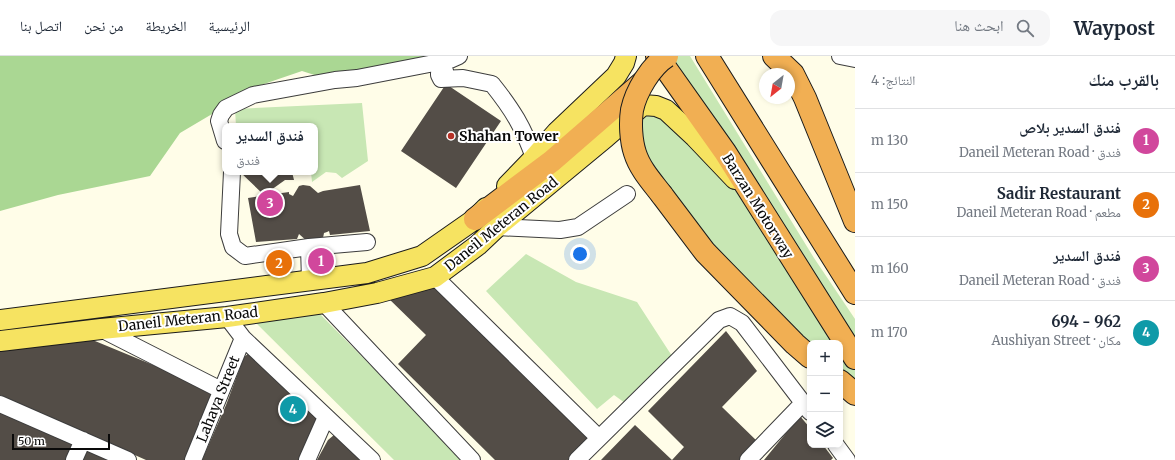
<!DOCTYPE html>
<html lang="ar">
<head>
<meta charset="utf-8">
<style>
  body { margin:0; font-family:Merriweather,"Noto Naskh Arabic",serif; background:#f6f6f7; color:#1f2937; direction:rtl }
  .controls { position:absolute; right:12px; bottom:12px; display:grid; overflow:hidden; border-radius:8px; box-shadow:0 2px 6px #0003 }
  .controls button { width:36px; height:36px; display:grid; place-items:center; padding:0; border:0; border-bottom:1px solid #e0e1e3; background:#fff; color:#1f2937; font:20px sans-serif }
  .compass { position:absolute; left:759px; top:12px; width:36px; height:36px; border-radius:50%; background:#fff; box-shadow:0 2px 6px #0003; rotate:211deg }
  .scale { position:absolute; left:12px; bottom:10px; width:98px; box-sizing:border-box; padding-left:4px; border:2px solid #0a0a0a; border-top:0; font-size:11px; line-height:14px; white-space:nowrap; color:#0a0a0a; -webkit-text-stroke:3px #fff; paint-order:stroke }
  .you { position:absolute; left:580px; top:198px; width:14px; height:14px; margin:-10px; border:3px solid #fff; border-radius:50%; background:#1a73e8; box-shadow:0 0 0 6px #1a73e833 }
  .badge { display:grid; place-items:center; width:26px; height:26px; border-radius:50%; background:#ea580c; color:#fff; font-size:13px; font-weight:700 }
  .pin { position:absolute; translate:-50% -50%; border:2px solid #fff; box-shadow:0 1px 4px #0006 }
  .popup { position:absolute; left:222px; top:67px; width:96px; height:52px; box-sizing:border-box; display:grid; place-content:center; border-radius:8px; background:#fff; filter:drop-shadow(0 1px 3px #0005); font-size:13px; white-space:nowrap; color:#747a83 }
  .popup b { font-size:15px; color:#1f2937 }
  .popup::after { content:''; position:absolute; left:50%; top:100%; margin-left:-8px; border:8px solid transparent; border-top-color:#fff }
  .list { margin:0; padding:0; list-style:none }
  h2 { display:flex; justify-content:space-between; align-items:center; height:52px; margin:0; padding:0 16px; font-size:17px }
  h2 small { font-size:13px; font-weight:400; color:#747a83 }
  .list li { display:grid; grid-template-columns:26px 1fr auto; gap:12px; align-items:center; box-sizing:border-box; height:64px; padding:0 16px; border-top:1px solid #e0e1e3 }
  .list b { display:block; font-size:15px; white-space:nowrap }
  .list p { margin:0; font-size:13px; white-space:nowrap; color:#747a83 }
  .list em { font-size:13px; font-style:normal; color:#747a83 }
  .icon { flex:none; width:22px; height:22px; fill:none; stroke:currentColor; stroke-width:2; stroke-linecap:round; stroke-linejoin:round }
  .map { position:relative; flex:none; width:855px; height:404px; overflow:hidden; direction:ltr }
  header { display:flex; align-items:center; gap:24px; box-sizing:border-box; height:56px; padding:0 20px; background:#fff; border-bottom:1px solid #e0e1e3 }
  header strong { font-size:19px }
  nav { display:flex; gap:22px; margin-inline-start:auto; font-size:14px }
  .search { width:280px; height:36px; background:#f6f6f7; display:flex; align-items:center; gap:10px; box-sizing:border-box; padding:0 14px; border-radius:12px; color:#747a83; font-size:15px }
  main { display:flex }
  aside { flex:1; background:#fff }
  .map>svg:first-child { display:block }
</style>
</head>
<body>
<header>
<strong>Waypost</strong>
<div class="search"><svg class="icon" aria-label="search" viewBox="0 0 24 24"><circle cx="10" cy="10" r="6"/><path d="M15 15l6 6"/></svg>ابحث هنا</div>
<nav><a>الرئيسية</a><a>الخريطة</a><a>من نحن</a><a>اتصل بنا</a></nav>
</header>
<main>
<aside>
<h2>بالقرب منك<small>النتائج: 4</small></h2>
<ul class="list">
<li><span class="badge" style="background:#d1479c">1</span><div><b>فندق السدير بلاص</b><p>فندق · Daneil Meteran Road</p></div><em>130 m</em></li>
<li><span class="badge" style="background:#e8710a">2</span><div><b>Sadir Restaurant</b><p>مطعم · Daneil Meteran Road</p></div><em>150 m</em></li>
<li><span class="badge" style="background:#d1479c">3</span><div><b>فندق السدير</b><p>فندق · Daneil Meteran Road</p></div><em>160 m</em></li>
<li><span class="badge" style="background:#0f9aa8">4</span><div><b>962 - 694</b><p>مكان · Aushiyan Street</p></div><em>170 m</em></li>
</ul>
</aside>
<div class="map">
<svg width="855" height="404" viewBox="0 0 855 404">
  <rect width="100%" height="100%" fill="#fffde8"/>
  <path fill="#c8e7b4" d="M670 0H690L814 202 855 263V294Z
    M362 47 368 105 342 122 336 117 326 116 312 126 311 116H315V70H236L235 53Z
    M643 49 656 50 754 142 855 302V338L840 325V287L795 288 635 97Z
    M526 198 576 226 637 246 672 300 625 347 614 339 597 353 486 235Z
    M317 255 464 404H394L254 265Z"/>
  <path fill="#aad793" d="M0 0H468L458 5 397 17 352 31 302 15 261 29 180 77 150 120 58 139 0 155Z"/>
  <path fill="#534d47" d="M446 28 501 65 456 132 401 95Z
    M240 116H292L294 124H285L264 139Z
    M303 129 310 130 318 137 323 135 360 129 370 175 330 179 329 175 327 176 324 177 323 182 308 186 299 178 297 183 256 186 248 142 289 136V138L293 140 299 130Z
    M428 225 590 384 570 404H495L398 308 426 279 385 239Z
    M726 275 757 315 722 351 759 387 742 404H601L635 369 672 404 684 391 648 355Z
    M47 284 95 285 216 335 187 404H146L0 339V288Z
    M249 297 320 359 299 404H202L226 349 244 301Z
    M0 353 78 385 70 404H0Z
    M800 360 810 372V389H823L833 402 831 404H764Z
    M334 379 367 404H317L328 384Z
    M87 392 112 404H82Z"/>
  <g fill="none" stroke-linecap="round" stroke-linejoin="round">
    <defs>
      <path id="minor" d="M840 0 855 3
        M445 15 439 17V19L441 23 463 22 492 28C512 53 524 72 534 102
        M225 85 219 65 221 59 226 52 253 39 335 24 357 22 450 4 459 0
        M232 116 229 178 233 191 245 200 309 191 367 186
        M497 171 560 174 578 171 627 138
        M309 191 310 224
        M435 221 599 382
        M324 247 472 404
        M227 261 243 282 372 404
        M101 273 221 334
        M0 348 128 404
        M836 389 847 404
        M74 404 83 384
        M193 404 243 282
        M307 404 326 361
        M577 404 719 264 730 260 742 267 810 356
        M748 404 803 347"/>
      <path id="major" d="M507 130 534 102 557 76 616 20 624 7 626 0
        M0 264 367 217 422 200 475 163 486 152
        M0 285 101 273 227 261 324 247 377 237 435 221 478 189 497 171 606 81 643 49 656 50 666 54 695 81 735 123"/>
      <path id="highway" d="M657 0 725 96 855 302
        M707 0 855 237
        M774 0 793 18 805 42 855 165
        M662 139 705 196 795 288 810 301
        M475 163 552 105 643 26
        M840 325 855 338"/>
    </defs>
    <use href="#minor" stroke="#3d3d3d" stroke-width="18"/>
    <use href="#major" stroke="#1b1b1b" stroke-width="22"/>
    <use href="#highway" stroke="#1b1b1b" stroke-width="24"/>
    <use href="#minor" stroke="#fff" stroke-width="16"/>
    <use href="#major" stroke="#f6e361" stroke-width="20"/>
    <use href="#highway" stroke="#f1af53" stroke-width="22"/>
    <defs>
      <path id="highway-bridge" d="M662 139C652 126 640 113 635 97 631 85 630 67 632 54 636 35 651 10 667 0"/>
    </defs>
    <use href="#highway-bridge" stroke="#1b1b1b" stroke-width="24" stroke-linecap="butt"/>
    <use href="#highway-bridge" stroke="#f1af53" stroke-width="22"/>
  </g>
  <circle fill="#b63126" stroke="#fff" stroke-width="1.5" cx="451" cy="80" r="4"/>
  <g text-anchor="middle" stroke-width="4" stroke-linejoin="round" paint-order="stroke">
    <g font-size="14" font-weight="bold" fill="#0a0a0a" stroke="#fff" text-anchor="start">
      <text x="459" y="85">Shahan Tower</text>
    </g>
    <g font-size="14" fill="#0a0a0a" stroke="#fff">
      <text transform="translate(758 150) rotate(58)" y="5">Barzan Motorway</text>
      <text transform="translate(501 168) rotate(-39)" y="5">Daneil Meteran Road</text>
      <text transform="translate(188 263) rotate(-6)" y="5">Daneil Meteran Road</text>
      <text transform="translate(218 343) rotate(-68)" y="5">Lahaya Street</text>
    </g>
  </g>
</svg>
<div class="controls">
<button>+</button>
<button>−</button>
<button><svg class="icon" aria-label="layers" viewBox="0 0 24 24"><path d="M12 4l9 5-9 5-9-5zM3 14l9 5 9-5"/></svg></button>
</div>
<svg class="compass" viewBox="-18 -18 36 36"><path d="M0-13l5 13h-10z" fill="#e53935"/><path d="M0 13l5-13h-10z" fill="#747a83"/></svg>
<div class="scale">50 m</div>
<div class="you"></div>
<div class="pin badge" style="left:321px;top:205px;background:#d1479c">1</div>
<div class="pin badge" style="left:279px;top:207px;background:#e8710a">2</div>
<div class="pin badge" style="left:270px;top:147px;background:#d1479c">3</div>
<div class="popup"><b>فندق السدير</b>فندق</div>
<div class="pin badge" style="left:293px;top:353px;background:#0f9aa8">4</div>
</div>
</main>
</body>
</html>
